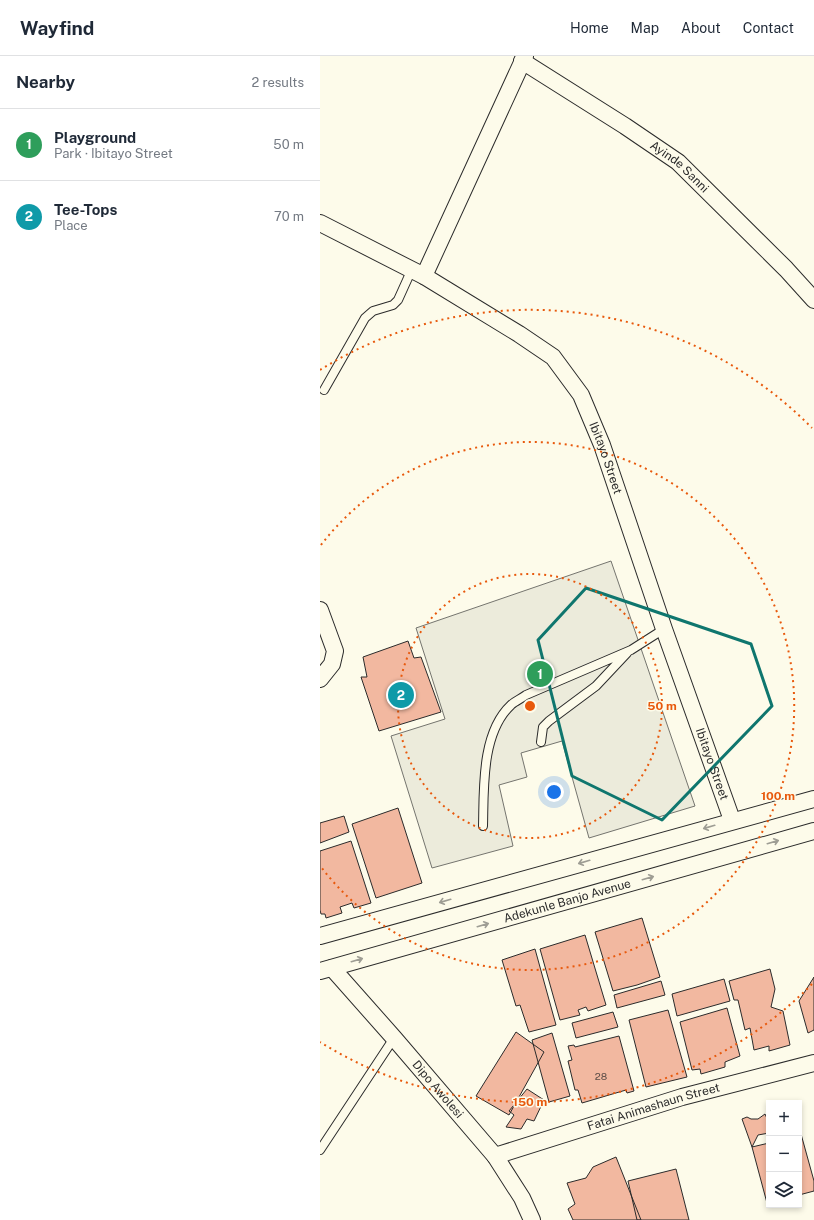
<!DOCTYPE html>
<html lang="en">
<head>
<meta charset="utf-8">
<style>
  body { margin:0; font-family:"Public Sans",sans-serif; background:#f6f6f7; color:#1f2937 }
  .controls { position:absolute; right:12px; bottom:12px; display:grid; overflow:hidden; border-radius:0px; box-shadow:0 2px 6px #0003 }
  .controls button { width:36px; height:36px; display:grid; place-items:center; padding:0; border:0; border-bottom:1px solid #e0e1e3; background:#fff; color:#1f2937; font:20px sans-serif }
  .you { position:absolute; left:234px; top:736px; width:14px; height:14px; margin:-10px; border:3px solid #fff; border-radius:50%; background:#1a73e8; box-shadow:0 0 0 6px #1a73e833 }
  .badge { display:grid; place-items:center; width:26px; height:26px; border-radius:50%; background:#c62828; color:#fff; font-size:13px; font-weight:700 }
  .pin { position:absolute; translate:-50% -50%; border:2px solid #fff; box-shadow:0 1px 4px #0006 }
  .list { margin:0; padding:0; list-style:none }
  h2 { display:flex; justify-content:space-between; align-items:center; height:52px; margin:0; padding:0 16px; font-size:17px }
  h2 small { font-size:13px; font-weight:400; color:#747a83 }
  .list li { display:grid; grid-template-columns:26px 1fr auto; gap:12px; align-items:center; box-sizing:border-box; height:72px; padding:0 16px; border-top:1px solid #e0e1e3 }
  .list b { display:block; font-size:15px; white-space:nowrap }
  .list p { margin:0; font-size:13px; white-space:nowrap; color:#747a83 }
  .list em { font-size:13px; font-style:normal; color:#747a83 }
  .icon { flex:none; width:22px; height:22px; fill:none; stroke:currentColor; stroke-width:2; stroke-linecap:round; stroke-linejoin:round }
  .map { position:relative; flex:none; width:494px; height:1164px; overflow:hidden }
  header { display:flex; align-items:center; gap:24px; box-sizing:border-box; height:56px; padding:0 20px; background:#fff; border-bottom:1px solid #e0e1e3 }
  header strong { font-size:19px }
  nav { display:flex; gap:22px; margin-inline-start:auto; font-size:14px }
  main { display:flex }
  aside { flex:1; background:#fff }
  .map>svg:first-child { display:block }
</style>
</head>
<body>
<header>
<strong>Wayfind</strong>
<nav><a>Home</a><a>Map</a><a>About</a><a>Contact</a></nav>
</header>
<main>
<aside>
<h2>Nearby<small>2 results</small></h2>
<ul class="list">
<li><span class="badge" style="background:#2e9e5b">1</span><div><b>Playground</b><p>Park · Ibitayo Street</p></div><em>50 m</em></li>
<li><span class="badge" style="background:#0f9aa8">2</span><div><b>Tee-Tops</b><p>Place</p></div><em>70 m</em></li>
</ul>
</aside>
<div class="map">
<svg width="494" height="1164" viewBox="0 0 494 1164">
  <rect width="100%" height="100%" fill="#fdfbea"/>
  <path fill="#ecebdb" stroke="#74746e" d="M291 505 375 750 269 782 242 685 201 697 207 721 179 729 193 790 112 812 71 680 125 663 96 572Z"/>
  <path fill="#f2b8a0" stroke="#2b2b2b" d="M88 585 94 602 101 601 121 656 59 675 41 621H47L43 601Z
    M78 752 102 827 56 842 32 768Z
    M24 760 29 776 0 787V767Z
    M31 785 51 847 34 852 32 847 20 851 22 857 6 862 5 858H1L0 854V795Z
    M322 862 340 921 317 929 293 935 275 876Z
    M265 879 286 949 268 955 266 951 258 954 260 959 240 964 220 893Z
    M215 893 236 969 209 976 200 949 196 950 182 904Z
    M450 913 455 933 451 951 463 955 470 989 449 995V990L434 994 430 972 425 974 418 944H414L409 925Z
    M494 921V974L488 977 479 945Z
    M404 923 410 945 357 960 352 938Z
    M341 925 345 939 297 952 294 939Z
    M407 952 420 1000 405 1006V1011L381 1018 380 1013 372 1014 360 966Z
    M348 954 367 1021 326 1031 309 964Z
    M293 956 298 971 256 982 252 967Z
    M196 976 224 996 189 1059 156 1040Z
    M232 977 250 1040 229 1046 212 984Z
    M299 980 314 1035 307 1037 306 1034 262 1047 258 1034H255L248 1005 252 1004 248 990 254 989 255 991Z
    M207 1033 224 1044 214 1065 207 1063 201 1073 186 1071 194 1059 189 1055Z
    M445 1058 449 1067V1077L438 1079 432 1091 422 1063 427 1061 431 1063H438Z
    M481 1078 494 1125V1135L479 1139V1079Z
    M449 1087V1147H447L432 1091Z
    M296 1101 321 1164H253L248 1153 255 1148 247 1127 266 1122 273 1111Z
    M356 1113 369 1164H317L308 1125Z"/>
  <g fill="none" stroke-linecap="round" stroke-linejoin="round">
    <defs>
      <path id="service" d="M4 334 45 262 53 255 73 249 78 244 92 213
        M221 686 223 671 229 665 276 630 307 597
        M163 770C164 733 161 677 191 649 195 645 201 643 206 639L311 594 344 573
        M0 1094 74 982"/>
      <g id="minor">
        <path id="s1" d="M202 5 305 70 358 106 466 213 494 244"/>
        <path id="s2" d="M0 167 104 220 199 278 233 301 261 339 282 389 344 573 412 764"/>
        <path d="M104 220 205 0"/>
        <path d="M0 554 15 595 12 608 0 623"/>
        <path d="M0 880 494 743"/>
        <path id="s3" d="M12 912 74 982 175 1100 202 1142 212 1164"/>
        <path id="s4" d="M0 915 494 775"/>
        <path id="s5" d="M175 1100 362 1041 494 1007"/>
      </g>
    </defs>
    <use href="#service" stroke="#2b2b2b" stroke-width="10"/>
    <use href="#minor" stroke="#2b2b2b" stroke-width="18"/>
    <use href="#service" stroke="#fdfbea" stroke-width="8"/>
    <use href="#minor" stroke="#fdfbea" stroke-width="16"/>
  </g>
  <defs><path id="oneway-shaft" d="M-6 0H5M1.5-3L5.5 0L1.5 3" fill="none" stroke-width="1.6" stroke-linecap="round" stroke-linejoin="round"/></defs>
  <g stroke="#9e9d94">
    <use href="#oneway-shaft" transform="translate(389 771) rotate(164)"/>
    <use href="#oneway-shaft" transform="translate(453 786) rotate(-16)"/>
    <use href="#oneway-shaft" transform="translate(264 806) rotate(164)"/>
    <use href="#oneway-shaft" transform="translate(328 822) rotate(-16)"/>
    <use href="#oneway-shaft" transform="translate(125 845) rotate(164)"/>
    <use href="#oneway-shaft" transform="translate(163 869) rotate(-16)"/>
    <use href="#oneway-shaft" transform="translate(37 904) rotate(-16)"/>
  </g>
  <path fill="none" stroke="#0f766e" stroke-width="3" stroke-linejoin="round" d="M266 532 431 588 452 650 342 764 252 720 218 584Z"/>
  <g fill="none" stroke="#e8590c" stroke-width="2" stroke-dasharray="2 4">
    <circle cx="210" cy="650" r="132"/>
    <path d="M1 489A264 264 0 1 1 1 811"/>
    <path d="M492 928A396 396 0 0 1 0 986M0 314A396 396 0 0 1 492 372"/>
  </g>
  <g text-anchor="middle" stroke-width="3" stroke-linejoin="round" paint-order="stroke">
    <g font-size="10" fill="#5d4e48">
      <text x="281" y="1024">28</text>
    </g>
    <g font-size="12" fill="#2b2b2b" stroke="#fdfbea">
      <text dy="4" stroke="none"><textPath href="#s1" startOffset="190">Ayinde Sanni</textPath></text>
      <text dy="4" stroke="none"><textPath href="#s2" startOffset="384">Ibitayo Street</textPath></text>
      <text dy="4" stroke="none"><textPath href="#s2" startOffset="708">Ibitayo Street</textPath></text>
      <text dy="4" stroke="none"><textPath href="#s4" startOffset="257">Adekunle Banjo Avenue</textPath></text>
      <text dy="4" stroke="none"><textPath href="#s3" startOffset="161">Dipo Awolesi</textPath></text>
      <text dy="4" stroke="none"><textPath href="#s5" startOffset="166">Fatai Animashaun Street</textPath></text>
    </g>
  </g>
  <circle cx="210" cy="650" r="6" fill="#e8590c" stroke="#fdfbea" stroke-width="2"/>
  <g font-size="12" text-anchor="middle" font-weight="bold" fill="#e8590c" stroke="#fdfbea" stroke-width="3" stroke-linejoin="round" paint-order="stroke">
    <text x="342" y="654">50 m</text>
    <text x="458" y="744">100 m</text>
    <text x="210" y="1050">150 m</text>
  </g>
</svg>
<div class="controls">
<button>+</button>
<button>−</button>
<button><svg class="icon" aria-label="layers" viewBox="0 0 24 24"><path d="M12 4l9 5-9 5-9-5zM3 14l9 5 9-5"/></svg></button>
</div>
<div class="you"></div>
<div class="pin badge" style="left:220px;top:618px;background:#2e9e5b">1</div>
<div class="pin badge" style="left:81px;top:639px;background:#0f9aa8">2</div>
</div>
</main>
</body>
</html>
